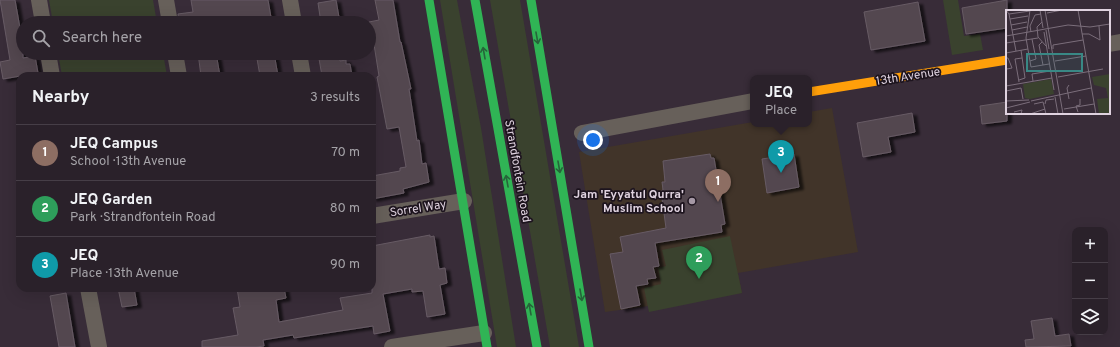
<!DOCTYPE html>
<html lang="en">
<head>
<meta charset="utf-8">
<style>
  body { margin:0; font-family:Overpass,sans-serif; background:#322932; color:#f1f3f6 }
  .controls { position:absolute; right:12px; bottom:12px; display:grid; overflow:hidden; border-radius:8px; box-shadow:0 4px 16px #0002 }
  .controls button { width:36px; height:36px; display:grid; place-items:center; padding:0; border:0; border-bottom:1px solid #463e47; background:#2a212a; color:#f1f3f6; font:20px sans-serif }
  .you { position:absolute; left:593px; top:140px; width:14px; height:14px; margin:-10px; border:3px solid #fff; border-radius:50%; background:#1a73e8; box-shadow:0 0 0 6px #1a73e833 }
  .badge { display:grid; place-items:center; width:26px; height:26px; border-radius:50%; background:#a598a5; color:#fff; font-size:13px; font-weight:700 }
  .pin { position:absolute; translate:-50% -33px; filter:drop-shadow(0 1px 2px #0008) }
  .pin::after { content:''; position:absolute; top:21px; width:14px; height:12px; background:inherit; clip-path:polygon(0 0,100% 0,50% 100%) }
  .popup { position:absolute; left:750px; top:75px; width:62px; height:52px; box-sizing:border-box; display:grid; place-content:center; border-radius:8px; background:#2a212a; filter:drop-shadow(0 1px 3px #0005); font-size:13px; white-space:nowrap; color:#a5a3a8 }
  .popup b { font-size:15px; color:#f1f3f6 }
  .popup::after { content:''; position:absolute; left:50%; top:100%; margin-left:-8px; border:8px solid transparent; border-top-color:#2a212a }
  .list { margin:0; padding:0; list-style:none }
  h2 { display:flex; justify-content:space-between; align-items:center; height:52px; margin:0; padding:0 16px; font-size:17px }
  h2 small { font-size:13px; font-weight:400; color:#a5a3a8 }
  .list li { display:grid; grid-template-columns:26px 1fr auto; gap:12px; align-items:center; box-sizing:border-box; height:56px; padding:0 16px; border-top:1px solid #463e47 }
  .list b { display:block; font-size:15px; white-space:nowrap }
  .list p { margin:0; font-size:13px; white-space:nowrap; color:#a5a3a8 }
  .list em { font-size:13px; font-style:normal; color:#a5a3a8 }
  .icon { flex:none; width:22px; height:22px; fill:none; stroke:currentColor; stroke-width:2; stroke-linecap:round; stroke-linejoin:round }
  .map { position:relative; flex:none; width:1120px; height:347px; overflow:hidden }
  .search { position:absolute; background:#2a212a; box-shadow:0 4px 16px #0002; left:16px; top:16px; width:360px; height:44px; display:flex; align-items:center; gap:10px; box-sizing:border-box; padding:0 14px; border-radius:22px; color:#a5a3a8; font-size:15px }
  .panel { position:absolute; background:#2a212a; box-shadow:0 4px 16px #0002; left:16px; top:72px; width:360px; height:220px; border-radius:12px }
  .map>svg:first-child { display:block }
</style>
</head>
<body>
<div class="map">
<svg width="1120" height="347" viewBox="0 0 1120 347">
  <defs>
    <filter id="shadow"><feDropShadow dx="4.5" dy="2.5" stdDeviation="1" flood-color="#0009"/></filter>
  </defs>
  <rect width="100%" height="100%" fill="#382c38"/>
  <path fill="#413429" d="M832 108 858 252 738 273 742 293 605 312 579 152 753 122V124H809V112Z"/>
  <path fill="#3a422e" d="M49 0H153L157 23H53Z
    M440 0H457L481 128 516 347H497Z
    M490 0H520L579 347H550Z
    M943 0H958L964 36 980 34 983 50 952 55Z
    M58 53H163L167 76H62Z
    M730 236 742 293 649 312 644 288 661 284 658 268 666 266 662 250Z"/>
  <path fill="#534750" stroke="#675b64" filter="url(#shadow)" d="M0 0H15L23 45V58L35 56 38 73 3 79 0 62 10 60Z
    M191 0H268L272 23H179L178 14 193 12Z
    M336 0 340 23H321L318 3Z
    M375 0H393L400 42H401L411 89H409L417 141 419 140 422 164 426 163 429 182 403 189 404 193 372 199V176L400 171V168L406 167 399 127 387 129 377 77 379 76 373 38 369 39V22L379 20Z
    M1007 0V28L966 34 962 8Z
    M918 2 925 41 871 50 864 12Z
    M198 53H216L220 76H201Z
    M256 53H274L278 76H260Z
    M318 53H339L340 61 346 60V64H350L352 76H322Z
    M1007 102V121L982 124 980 106Z
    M912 113 915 132 888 137 891 152 863 157 857 123Z
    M710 154 711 158H714L725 224 721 225 722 232 655 243 659 266 653 267 656 278 647 279 648 284 636 286 640 305 621 309 610 254 623 252 620 237 666 228 661 191 663 190 662 182H665L663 161Z
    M794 154 799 187 767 193 762 159Z
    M430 235V237L434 236 439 269 445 268 447 283 440 285 445 314 427 317 423 291 412 292V289L383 294 390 331 374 334 373 326 294 338 293 335 263 340 264 346 256 347H202V341L238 335 233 308 240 307 237 288H284L286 298 276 300 279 322 343 310 340 298 372 293V246Z
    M118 288H134L137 305 122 307Z
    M66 293 75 347H59L52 307 50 296Z
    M1052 318 1055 336 1069 334 1071 346 1026 347 1025 340 1034 339 1031 321Z"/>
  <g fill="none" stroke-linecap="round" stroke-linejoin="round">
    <path stroke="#67605a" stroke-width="16" d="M39 0 43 23
      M166 0 170 23
      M290 0 294 23
      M1109 44 1120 42
      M48 53 52 76
      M175 53 179 76
      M299 53 303 76
      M582 133 753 101
      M372 216 464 201
      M88 288 99 347
      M392 347 484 333"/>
    <path stroke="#30b455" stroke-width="9" d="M429 0 487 347
      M475 0 537 347
      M531 0 589 347"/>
    <path stroke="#ff9f0a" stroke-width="9" d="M809 92 1007 60"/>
  </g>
  <defs><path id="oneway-shaft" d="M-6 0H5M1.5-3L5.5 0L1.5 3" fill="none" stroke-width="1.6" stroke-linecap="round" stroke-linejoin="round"/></defs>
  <g stroke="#26643a">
    <use href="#oneway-shaft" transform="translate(537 38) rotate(80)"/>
    <use href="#oneway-shaft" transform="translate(484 53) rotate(-100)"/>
    <use href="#oneway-shaft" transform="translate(559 167) rotate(80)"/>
    <use href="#oneway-shaft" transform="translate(507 181) rotate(-100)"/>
    <use href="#oneway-shaft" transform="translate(581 295) rotate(80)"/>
    <use href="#oneway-shaft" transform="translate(530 309) rotate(-100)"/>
  </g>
  <circle fill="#a598a5" stroke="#1d141e" stroke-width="1.5" cx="692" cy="201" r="4"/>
  <g text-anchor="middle" stroke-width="3.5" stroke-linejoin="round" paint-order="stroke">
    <g font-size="12" fill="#dfd2df" stroke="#1d141e">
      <text transform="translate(908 76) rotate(-9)" y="4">13th Avenue</text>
      <text transform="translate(518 171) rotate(80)" y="4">Strandfontein Road</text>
      <text transform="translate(418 208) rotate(-9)" y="4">Sorrel Way</text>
    </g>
    <g font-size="12" font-weight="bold" fill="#dfd2df" stroke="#1d141e" text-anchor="end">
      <text x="684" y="198">Jam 'Eyyatul Qurra'<tspan x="684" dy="14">Muslim School</tspan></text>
    </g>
  </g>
  <g transform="translate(1006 10)">
    <rect width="104" height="104" fill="#382c38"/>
    <path d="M104 64V104H93L91 89 102 88 100 78 88 75 86 67ZM45 69 48 84 24 89 19 88 17 74Z" fill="#3a422e"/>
    <path fill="none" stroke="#7b6e7b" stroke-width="1" d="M0 0 3 4 10 41M24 0 20 28 25 57 43 54M34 0 37 18M39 0 57 104M72 0 90 104M41 3 56 0M3 4 24 1M4 9 22 6M36 12 31 17 32 27 40 36M5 15 21 12M6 20 21 17M40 20 43 39M25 22 24 16 29 5 35 4M38 22 48 80M76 24H83L94 30 93 16M0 26 62 15 84 17 104 14M36 32 33 35 37 55M0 33 32 28M47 39V35L77 30M0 43 22 39M0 48H2L6 58 1 59 0 57M24 51 30 49 26 29M49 51 80 46M52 67 97 59M13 70 19 68 15 40M27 71 26 64 44 61M13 72 9 49 16 48M0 76 46 68M0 81 15 78 17 89M49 87 52 104M63 89 61 78 63 75M0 91 23 90M25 91 85 78M28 94 37 92 40 104M39 94 40 90 48 89M0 98 24 92M58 99 88 94M8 102 16 100 15 104M72 102 70 96 74 95V89M24 104 39 99"/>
    <path fill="#398885" fill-opacity="0.15" stroke="#398885" stroke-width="2" d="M21 44H76V61H21Z"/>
    <rect width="104" height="104" fill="none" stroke="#dfd2df" stroke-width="2"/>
  </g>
</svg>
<div class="controls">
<button>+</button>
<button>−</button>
<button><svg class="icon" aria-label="layers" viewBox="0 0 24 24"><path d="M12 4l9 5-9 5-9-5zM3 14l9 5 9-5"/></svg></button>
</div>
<div class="you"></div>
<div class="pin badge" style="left:718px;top:202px;background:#8d6e63">1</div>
<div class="pin badge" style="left:699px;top:279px;background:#2e9e5b">2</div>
<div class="pin badge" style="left:781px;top:173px;background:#0f9aa8">3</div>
<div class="popup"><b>JEQ</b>Place</div>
<div class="search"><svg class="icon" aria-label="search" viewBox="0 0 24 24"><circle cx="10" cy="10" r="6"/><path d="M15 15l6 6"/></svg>Search here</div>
<section class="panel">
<h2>Nearby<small>3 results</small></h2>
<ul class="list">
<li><span class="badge" style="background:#8d6e63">1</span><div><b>JEQ Campus</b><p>School · 13th Avenue</p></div><em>70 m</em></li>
<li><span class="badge" style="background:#2e9e5b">2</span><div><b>JEQ Garden</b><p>Park · Strandfontein Road</p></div><em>80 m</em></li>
<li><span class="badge" style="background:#0f9aa8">3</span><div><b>JEQ</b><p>Place · 13th Avenue</p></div><em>90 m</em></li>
</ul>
</section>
</div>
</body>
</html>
